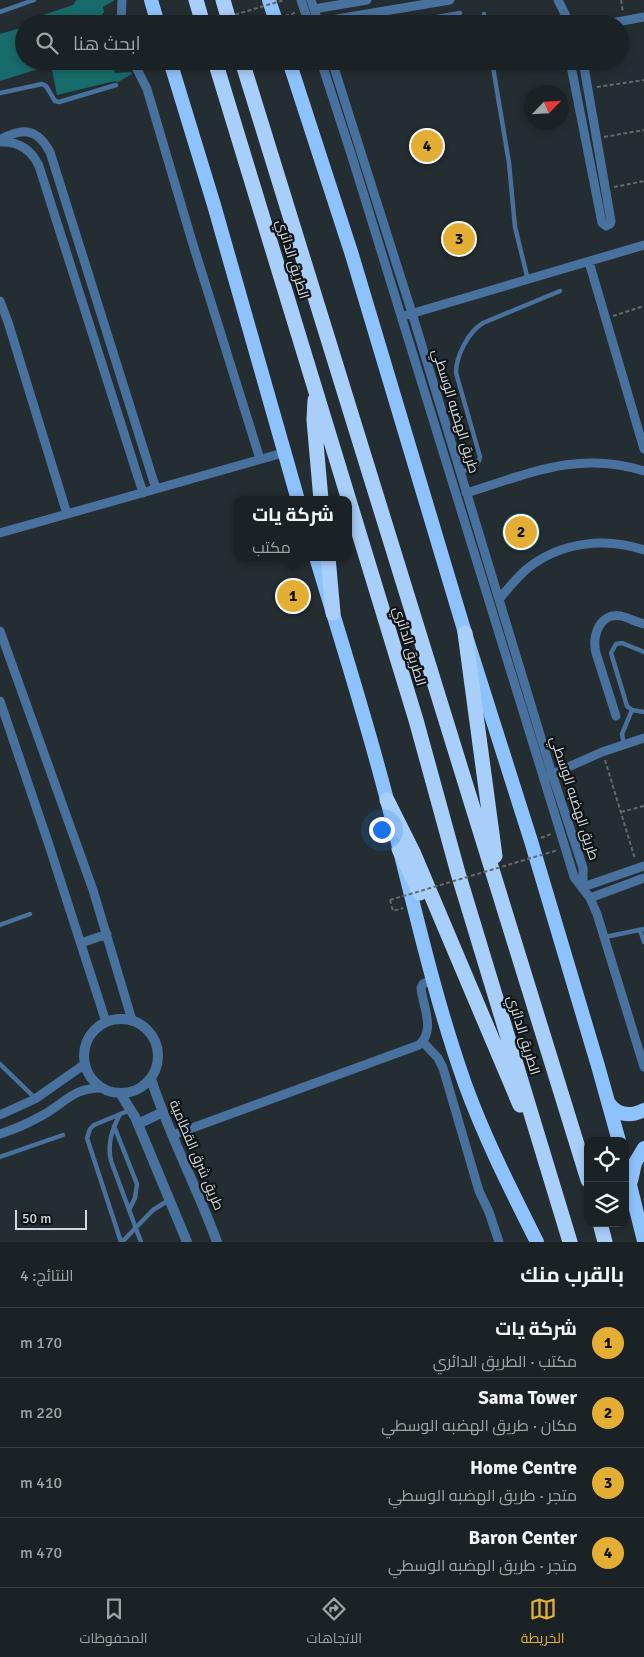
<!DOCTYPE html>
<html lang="ar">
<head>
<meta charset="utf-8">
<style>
  body { margin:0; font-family:Signika,Cairo,sans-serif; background:#242a2d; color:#f1f3f6; direction:rtl }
  .controls { position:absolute; right:15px; bottom:15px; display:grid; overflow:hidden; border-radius:10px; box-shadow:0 2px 8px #0003 }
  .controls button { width:45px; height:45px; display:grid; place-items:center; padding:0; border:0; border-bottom:1px solid #393f42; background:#1b2225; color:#f1f3f6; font:25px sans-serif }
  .compass { position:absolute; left:524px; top:85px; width:45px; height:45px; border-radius:50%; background:#1b2225; box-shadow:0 2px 8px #0003; rotate:65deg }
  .scale { position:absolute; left:15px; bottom:12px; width:72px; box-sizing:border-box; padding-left:5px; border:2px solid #d2d8db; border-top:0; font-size:14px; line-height:18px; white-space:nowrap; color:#d2d8db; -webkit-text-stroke:4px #101416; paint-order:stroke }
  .you { position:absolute; left:381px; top:829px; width:18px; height:18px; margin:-12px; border:4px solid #fff; border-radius:50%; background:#1a73e8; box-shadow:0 0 0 8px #1a73e833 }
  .badge { display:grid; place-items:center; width:32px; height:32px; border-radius:50%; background:#e4ae35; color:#111; font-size:16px; font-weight:700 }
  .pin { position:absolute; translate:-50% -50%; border:2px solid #fff; box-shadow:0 1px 5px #0006 }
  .popup { position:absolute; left:234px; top:496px; width:118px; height:65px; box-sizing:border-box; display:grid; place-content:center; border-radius:10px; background:#1b2225; filter:drop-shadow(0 1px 4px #0005); font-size:16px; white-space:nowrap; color:#a0a4a7 }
  .popup b { font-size:19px; color:#f1f3f6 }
  .popup::after { content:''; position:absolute; left:50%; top:100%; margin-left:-10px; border:10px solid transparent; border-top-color:#1b2225 }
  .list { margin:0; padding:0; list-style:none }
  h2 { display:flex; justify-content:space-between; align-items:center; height:65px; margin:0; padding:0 20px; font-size:21px }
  h2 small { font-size:16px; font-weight:400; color:#a0a4a7 }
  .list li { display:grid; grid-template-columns:32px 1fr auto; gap:15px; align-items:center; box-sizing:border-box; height:70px; padding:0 20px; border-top:1px solid #393f42 }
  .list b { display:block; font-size:19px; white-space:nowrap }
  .list p { margin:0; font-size:16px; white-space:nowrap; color:#a0a4a7 }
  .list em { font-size:16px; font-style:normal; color:#a0a4a7 }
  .icon { flex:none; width:28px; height:28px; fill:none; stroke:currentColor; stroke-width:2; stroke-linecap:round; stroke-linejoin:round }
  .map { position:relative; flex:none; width:644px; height:1242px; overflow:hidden; direction:ltr }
  .search { position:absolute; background:#1b2225; box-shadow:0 2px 8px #0003; left:15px; right:15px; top:15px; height:55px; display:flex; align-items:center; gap:12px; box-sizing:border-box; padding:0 18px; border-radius:28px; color:#a0a4a7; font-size:19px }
  .sheet { height:345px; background:#1b2225 }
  nav { display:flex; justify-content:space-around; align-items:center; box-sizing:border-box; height:70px; border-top:1px solid #393f42; background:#1b2225; font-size:14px; color:#a0a4a7 }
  nav a { display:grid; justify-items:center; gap:2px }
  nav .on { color:#e4ae35 }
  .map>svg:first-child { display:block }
</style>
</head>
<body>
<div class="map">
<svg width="644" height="1242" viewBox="0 0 644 1242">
  <rect width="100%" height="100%" fill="#242d31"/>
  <path fill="#176b6b" d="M76 0H115L103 7 104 12 100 18 101 24H42L40 16 73 5Z
    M24 27V61H112L115 73 131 72 132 74 118 82 115 81 57 95 51 65 0 81V34Z
    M502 532a19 19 0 1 1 38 0a19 19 0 1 1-38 0Z"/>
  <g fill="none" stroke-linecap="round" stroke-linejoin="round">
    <path stroke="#626a6d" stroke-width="2" stroke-dasharray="4 2.5" stroke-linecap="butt" d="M621 0 623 12
      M285 16 295 13
      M597 87 644 80
      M604 137 644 130
      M614 187 644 181
      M613 316 644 306
      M605 760 635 859
      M621 812 644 806
      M541 838 551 834
      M390 900 393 911 403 908"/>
    <path stroke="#49719d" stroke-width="4.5" d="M0 12 34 0
      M484 14 485 24
      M398 24 460 13
      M492 61 509 163 515 227 528 280
      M0 93 42 84 46 86 55 101 59 102 116 85
      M460 472C469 469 478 468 480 457L456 373C456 356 468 332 483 323L560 291
      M644 652 622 643 616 644 611 653 627 706 632 710 644 712
      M624 745 622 734 632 710
      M0 925 30 914
      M640 930 644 942
      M605 937 644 929
      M0 1064 35 1098
      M120 1114C112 1130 107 1143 111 1161L141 1242
      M114 1126 137 1184 135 1198 129 1210
      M0 1157 63 1135
      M121 1242 87 1138 90 1129 94 1125 130 1110
      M122 1242 153 1210 169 1200"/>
    <path stroke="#49719d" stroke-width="9" d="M301 0 309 24
      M311 0 319 24
      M558 0 570 24
      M314 9 367 0
      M319 22 450 0
      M121 24 122 0
      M607 24 644 17
      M133 61 147 89 191 238 260 459
      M321 61 353 160 572 870 574 877 590 898 597 914 644 1067
      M332 61 412 313 552 774 583 868V887
      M570 61 602 223 606 226 610 224 611 221 583 61
      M0 140C22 127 37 128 50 152L156 489
      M0 142C18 141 31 149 39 166L143 493
      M589 262 644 449
      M0 301 8 322 67 514
      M407 315 644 245
      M466 493C528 474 579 450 644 471
      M0 533 283 453
      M499 599C508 589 517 577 528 568 561 542 605 537 644 550
      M0 631 93 890 132 1020
      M0 701 48 842 106 1022
      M616 716 596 653C592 637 599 612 621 616 629 618 636 622 644 624
      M548 776 602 752 644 738
      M583 887 644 866
      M590 898 644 878
      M81 943 107 934
      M423 1042 438 1058 443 1068 479 1191 489 1212 499 1242
      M0 1115 35 1099 85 1064
      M0 1134C15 1129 29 1123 43 1115 66 1102 74 1087 103 1088
      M173 1135 419 1045C436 1030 423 1007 421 988L423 984 433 979"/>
    <path stroke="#49719d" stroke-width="10" d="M84 1056a37 37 0 1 1 74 0a37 37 0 1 1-74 0Z
      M151 1079C169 1135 197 1187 217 1242
      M120 1093 135 1117 187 1242
      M138 1124 163 1112"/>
    <path stroke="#8ec2fc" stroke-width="14" d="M151 0 158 24
      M269 0 277 24
      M170 61 214 205 298 500
      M289 61 352 255 465 633 531 841 598 1066 619 1141
      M316 557C340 638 366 718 387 800 412 895 432 991 465 1084 485 1139 511 1190 537 1242
      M608 1102C617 1116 630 1117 644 1110
      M625 1165 644 1241
      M631 1181 635 1163 644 1148"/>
    <path stroke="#a8cefa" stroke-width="15" d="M196 0 203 24
      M223 0 230 24
      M215 61 416 720 458 873 570 1242
      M242 61 588 1180
      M315 400 314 420 321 500
      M328 557 333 613
      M465 633 495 856
      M387 800 413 852 520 1105
      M399 849 420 893
      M600 1223 605 1242"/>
    <path stroke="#626a6d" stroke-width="2" stroke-dasharray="4 2.5" stroke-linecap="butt" d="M204 24 284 0
      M390 900 558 850"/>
  </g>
  <g text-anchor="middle" stroke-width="4.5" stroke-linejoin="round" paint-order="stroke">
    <g font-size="14" fill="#d2d8db" stroke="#101416">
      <text transform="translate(293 259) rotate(73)" y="5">الطريق الدائري</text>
      <text transform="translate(456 411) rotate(73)" y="5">طريق الهضبه الوسطي</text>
      <text transform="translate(410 646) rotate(73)" y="5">الطريق الدائري</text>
      <text transform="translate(575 798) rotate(72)" y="5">طريق الهضبه الوسطي</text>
      <text transform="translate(524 1035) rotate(73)" y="5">الطريق الدائري</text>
      <text transform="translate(197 1155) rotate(67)" y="5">طريق شرق القطامية</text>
    </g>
  </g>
</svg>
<div class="controls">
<button><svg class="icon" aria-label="locate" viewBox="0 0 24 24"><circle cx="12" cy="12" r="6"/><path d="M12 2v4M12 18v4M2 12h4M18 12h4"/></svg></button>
<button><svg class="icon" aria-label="layers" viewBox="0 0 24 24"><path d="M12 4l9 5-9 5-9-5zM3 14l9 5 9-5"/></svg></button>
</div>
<svg class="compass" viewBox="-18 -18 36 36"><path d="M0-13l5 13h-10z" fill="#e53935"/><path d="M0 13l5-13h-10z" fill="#a0a4a7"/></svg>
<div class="scale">50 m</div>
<div class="you"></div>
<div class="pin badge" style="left:293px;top:596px">1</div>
<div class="popup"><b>شركة يات</b>مكتب</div>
<div class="pin badge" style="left:521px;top:532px">2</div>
<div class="pin badge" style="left:459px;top:239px">3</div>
<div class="pin badge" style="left:427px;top:146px">4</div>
<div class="search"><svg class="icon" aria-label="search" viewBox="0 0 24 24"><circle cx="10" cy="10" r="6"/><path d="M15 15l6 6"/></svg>ابحث هنا</div>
</div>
<section class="sheet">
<h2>بالقرب منك<small>النتائج: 4</small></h2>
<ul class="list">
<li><span class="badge">1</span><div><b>شركة يات</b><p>مكتب · الطريق الدائري</p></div><em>170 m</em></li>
<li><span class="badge">2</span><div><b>Sama Tower</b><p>مكان · طريق الهضبه الوسطي</p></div><em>220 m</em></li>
<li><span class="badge">3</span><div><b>Home Centre</b><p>متجر · طريق الهضبه الوسطي</p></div><em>410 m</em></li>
<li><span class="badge">4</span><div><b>Baron Center</b><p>متجر · طريق الهضبه الوسطي</p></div><em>470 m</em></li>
</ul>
</section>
<nav>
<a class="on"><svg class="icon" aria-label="map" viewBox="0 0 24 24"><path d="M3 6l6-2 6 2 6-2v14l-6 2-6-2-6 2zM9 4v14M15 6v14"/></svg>الخريطة</a>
<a><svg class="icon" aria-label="directions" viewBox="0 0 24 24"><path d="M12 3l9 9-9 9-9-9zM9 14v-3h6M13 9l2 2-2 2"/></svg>الاتجاهات</a>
<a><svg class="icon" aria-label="saved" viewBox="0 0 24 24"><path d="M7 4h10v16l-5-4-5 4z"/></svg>المحفوظات</a>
</nav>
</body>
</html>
